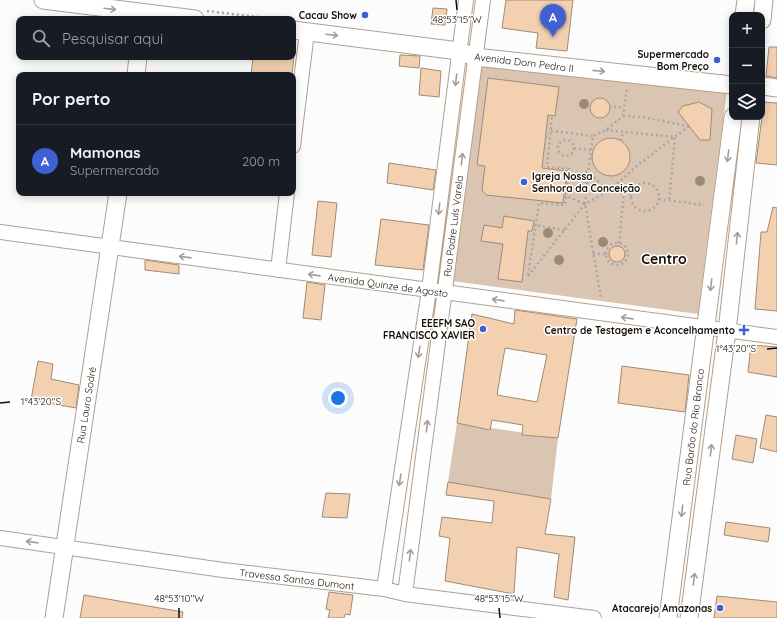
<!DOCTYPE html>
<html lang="pt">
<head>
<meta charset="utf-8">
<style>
  body { margin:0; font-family:Quicksand,sans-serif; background:#20242c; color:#f1f3f6 }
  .controls { position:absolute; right:12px; top:12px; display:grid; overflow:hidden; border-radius:8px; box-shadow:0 2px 10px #0003 }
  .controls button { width:36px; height:36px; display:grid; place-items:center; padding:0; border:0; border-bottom:1px solid #363941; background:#171b24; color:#f1f3f6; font:20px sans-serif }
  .you { position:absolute; left:338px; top:398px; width:14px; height:14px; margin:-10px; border:3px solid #fff; border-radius:50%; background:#1a73e8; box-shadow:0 0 0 6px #1a73e833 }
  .badge { display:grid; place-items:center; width:26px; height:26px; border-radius:50%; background:#3e60d2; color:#fff; font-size:13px; font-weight:700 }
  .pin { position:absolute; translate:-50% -33px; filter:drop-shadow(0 1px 2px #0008) }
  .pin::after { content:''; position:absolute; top:21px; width:14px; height:12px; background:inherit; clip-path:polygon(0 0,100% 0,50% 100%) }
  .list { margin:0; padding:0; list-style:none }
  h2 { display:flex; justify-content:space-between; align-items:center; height:52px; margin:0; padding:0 16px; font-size:17px }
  h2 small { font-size:13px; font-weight:400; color:#9ea1a6 }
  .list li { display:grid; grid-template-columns:26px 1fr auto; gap:12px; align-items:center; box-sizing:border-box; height:72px; padding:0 16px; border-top:1px solid #363941 }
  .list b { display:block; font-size:15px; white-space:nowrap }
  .list p { margin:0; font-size:13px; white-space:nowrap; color:#9ea1a6 }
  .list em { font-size:13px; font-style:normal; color:#9ea1a6 }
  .icon { flex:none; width:22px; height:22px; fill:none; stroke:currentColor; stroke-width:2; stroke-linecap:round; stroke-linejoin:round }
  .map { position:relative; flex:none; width:777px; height:618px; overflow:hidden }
  .search { position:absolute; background:#171b24; box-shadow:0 2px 10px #0003; left:16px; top:16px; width:280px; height:44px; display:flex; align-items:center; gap:10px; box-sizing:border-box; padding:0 14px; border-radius:8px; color:#9ea1a6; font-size:15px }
  .panel { position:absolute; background:#171b24; box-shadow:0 2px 10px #0003; left:16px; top:72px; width:280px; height:124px; border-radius:8px }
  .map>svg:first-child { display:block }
</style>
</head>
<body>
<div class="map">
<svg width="777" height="618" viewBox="0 0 777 618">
  <rect width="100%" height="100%" fill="#fcfcfc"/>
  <path fill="#dac5b2" d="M479 64 727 90 698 314 452 281Z
    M457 423 558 438 551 499 448 482Z"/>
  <path fill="#f3d1b0" stroke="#9f8b77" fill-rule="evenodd" d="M506 0H573L567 51 536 48 538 33 502 28Z
    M433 8 447 9 445 25 431 24Z
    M769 47H777V78L766 76Z
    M400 55 420 56 419 68 399 66Z
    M253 57H294L292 75H251Z
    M421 68 441 71 439 97 419 95Z
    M488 78 559 87 555 116 548 115 542 168 567 171 563 203 486 195 482 190 485 166 477 165Z
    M590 108a10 10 0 1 1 20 0a10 10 0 1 1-20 0Z
    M699 102 712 109 710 140H700L678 112 683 106Z
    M762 102 777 103V165L756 163 762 117Z
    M592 157a19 19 0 1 1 38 0a19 19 0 1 1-38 0Z
    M389 163 436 170 433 190 387 183Z
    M318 201 337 203 331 257 312 255Z
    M773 207 777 208V311L755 309 761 232H767Z
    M504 216 534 221 532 231H528L522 282 498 279 503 244 481 241 484 225 502 228Z
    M381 219 429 225 423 270 375 265Z
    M609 254a8 8 0 1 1 16 0a8 8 0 1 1-16 0Z
    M145 260 179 265V274L145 270Z
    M307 282 325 285 321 320 303 318Z
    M515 310 577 319 558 438 522 435 523 425 492 420 490 430 457 423 472 314 514 324ZM505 348 547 355 537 402 497 395Z
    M751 345 777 347V377L748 372Z
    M38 361 53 364 51 379 79 385 76 408 31 400Z
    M622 366 689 375 685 412 618 403Z
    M766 415 777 417V452L760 448Z
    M736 435 757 439 753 463 732 459Z
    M448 482 551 499 545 534 575 537 568 600 554 597 559 554 517 547 514 594 445 581 450 538 439 536 442 517 492 523 494 501 446 495Z
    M326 493 350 494 347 518 322 517Z
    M726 522 770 528 768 542 724 535Z
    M329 592 353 595 350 615 345 614 344 618H328L330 610 326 609Z
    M84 595 183 612 182 618H80Z
    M717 596 777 602V618H714Z"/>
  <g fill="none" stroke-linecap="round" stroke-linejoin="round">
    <defs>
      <path id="minor" d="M293 146 307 32
        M0 232 777 337
        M278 270 287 193
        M0 538 223 570 384 589 405 594 594 618
        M384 589 429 290 466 0
        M405 594 483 0"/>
      <path id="tertiary" d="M43 0 195 19
        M744 15 746 0
        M762 20 764 0
        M293 30 459 51 475 57 732 85
        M136 75 138 57
        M762 86 777 88
        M54 618 118 193
        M668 618 733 117
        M689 618 727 331 751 117"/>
    </defs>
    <use href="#minor" stroke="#b49f8b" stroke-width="16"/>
    <use href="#tertiary" stroke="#b49f8b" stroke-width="19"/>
    <path stroke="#a9a7a5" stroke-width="2.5" stroke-dasharray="2 3" stroke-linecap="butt" d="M207 11 275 19
      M609 106 624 108
      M623 116 642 117 688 126
      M606 130 675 137 669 201
      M551 131 593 136
      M545 137 550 138
      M558 148a8 8 0 1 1 16 0a8 8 0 1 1-16 0Z
      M621 141 623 132
      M574 148 591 150
      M566 178 588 172 593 136 606 130 623 116 627 88
      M631 197a14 14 0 1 1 28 0a14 14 0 1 1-28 0Z
      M565 187 631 194
      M564 195 585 204 601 298
      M659 199 704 205
      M585 204 588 172 609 191
      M533 225 565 230
      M606 254a11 11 0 1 1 22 0a11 11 0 1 1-22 0Z
      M619 243 624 193
      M593 254H606
      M528 275 539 203 565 205 569 169 547 167 552 116
      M528 276 585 204 609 191 638 165 689 126"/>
    <use href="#minor" stroke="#fff" stroke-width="14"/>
    <use href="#tertiary" stroke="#fff" stroke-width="17"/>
  </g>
  <g fill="#9c8a74">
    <circle cx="584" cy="104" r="5"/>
    <circle cx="700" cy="181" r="5"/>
    <circle cx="548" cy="233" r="5"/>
    <circle cx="603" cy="242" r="5"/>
    <circle cx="559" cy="260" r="5"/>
  </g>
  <defs><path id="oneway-shaft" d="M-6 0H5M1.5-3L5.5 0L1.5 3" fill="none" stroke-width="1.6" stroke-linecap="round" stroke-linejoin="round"/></defs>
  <g stroke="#a19e9b">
    <use href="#oneway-shaft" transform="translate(110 9) rotate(7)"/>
    <use href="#oneway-shaft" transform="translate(332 35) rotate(7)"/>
    <use href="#oneway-shaft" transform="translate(599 71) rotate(6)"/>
    <use href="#oneway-shaft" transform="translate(456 80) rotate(97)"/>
    <use href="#oneway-shaft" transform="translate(728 156) rotate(97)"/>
    <use href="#oneway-shaft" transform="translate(462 159) rotate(-83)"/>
    <use href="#oneway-shaft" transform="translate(439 209) rotate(97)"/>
    <use href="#oneway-shaft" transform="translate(737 238) rotate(-84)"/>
    <use href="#oneway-shaft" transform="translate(185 257) rotate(-172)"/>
    <use href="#oneway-shaft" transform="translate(314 275) rotate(-172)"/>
    <use href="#oneway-shaft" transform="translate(711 285) rotate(97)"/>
    <use href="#oneway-shaft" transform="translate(498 300) rotate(-172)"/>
    <use href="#oneway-shaft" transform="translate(627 318) rotate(-172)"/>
    <use href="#oneway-shaft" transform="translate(419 352) rotate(99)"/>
    <use href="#oneway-shaft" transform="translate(427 426) rotate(-83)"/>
    <use href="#oneway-shaft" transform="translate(711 450) rotate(-83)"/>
    <use href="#oneway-shaft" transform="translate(400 480) rotate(99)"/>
    <use href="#oneway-shaft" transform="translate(682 511) rotate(97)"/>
    <use href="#oneway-shaft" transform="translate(32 542) rotate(-172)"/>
    <use href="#oneway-shaft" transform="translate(410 555) rotate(-83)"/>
    <use href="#oneway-shaft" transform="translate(694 579) rotate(-83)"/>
  </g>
  <path fill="none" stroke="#140d06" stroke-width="1.5" d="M456 0 457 10M767 349 777 348M0 403 10 402M179 608V618M499 608 500 618"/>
  <g fill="#3e60d2" stroke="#fff" stroke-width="1.5">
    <circle cx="365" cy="15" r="4"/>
    <circle cx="717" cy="60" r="4"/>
    <circle cx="524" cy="182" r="4"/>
    <circle cx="483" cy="329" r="4"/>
    <path d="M742 324h4v4h4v4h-4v4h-4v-4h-4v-4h4z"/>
    <circle cx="720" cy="608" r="4"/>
  </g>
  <g text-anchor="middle" stroke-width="3" stroke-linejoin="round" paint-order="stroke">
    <g font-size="10" font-weight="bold" fill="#140d06" stroke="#fff" text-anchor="end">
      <text x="357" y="19">Cacau Show</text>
      <text x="709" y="58">Supermercado<tspan x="709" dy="12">Bom Preço</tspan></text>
      <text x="532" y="180" text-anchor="start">Igreja Nossa<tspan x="532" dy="12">Senhora da Conceição</tspan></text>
      <text x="475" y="327">EEEFM SAO<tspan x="475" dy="12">FRANCISCO XAVIER</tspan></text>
      <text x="735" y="334">Centro de Testagem e Aconcelhamento</text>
      <text x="712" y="612">Atacarejo Amazonas</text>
    </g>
    <g font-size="10" fill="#140d06" stroke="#fff">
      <text transform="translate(524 62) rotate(7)" y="4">Avenida Dom Pedro II</text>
      <text transform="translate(453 226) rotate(-83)" y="4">Rua Padre Luís Varela</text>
      <text transform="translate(388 285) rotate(8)" y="4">Avenida Quinze de Agosto</text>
      <text transform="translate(86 405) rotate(-81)" y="4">Rua Lauro Sodré</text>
      <text transform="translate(693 427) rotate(-83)" y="4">Rua Barão do Rio Branco</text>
      <text transform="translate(297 579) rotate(7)" y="4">Travessa Santos Dumont</text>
    </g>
    <g font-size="14" font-weight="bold" fill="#140d06" stroke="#fff">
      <text x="664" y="264">Centro</text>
    </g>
  </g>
  <g font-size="10" text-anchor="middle" fill="#140d06" stroke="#fff" stroke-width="3" stroke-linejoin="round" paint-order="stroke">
    <text x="457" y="23">48°53'15"W</text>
    <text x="736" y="352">1°43'20"S</text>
    <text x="41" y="405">1°43'20"S</text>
    <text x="179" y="602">48°53'10"W</text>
    <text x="499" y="602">48°53'15"W</text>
  </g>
</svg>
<div class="controls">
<button>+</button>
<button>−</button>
<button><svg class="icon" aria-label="layers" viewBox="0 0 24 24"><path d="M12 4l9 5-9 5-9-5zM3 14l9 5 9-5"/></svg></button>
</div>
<div class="you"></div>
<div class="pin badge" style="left:553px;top:37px">A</div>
<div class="search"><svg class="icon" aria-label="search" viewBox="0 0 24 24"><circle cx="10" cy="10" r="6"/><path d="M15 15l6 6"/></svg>Pesquisar aqui</div>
<section class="panel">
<h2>Por perto<small></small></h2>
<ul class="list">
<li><span class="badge">A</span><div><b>Mamonas</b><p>Supermercado</p></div><em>200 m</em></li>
</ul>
</section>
</div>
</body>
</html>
